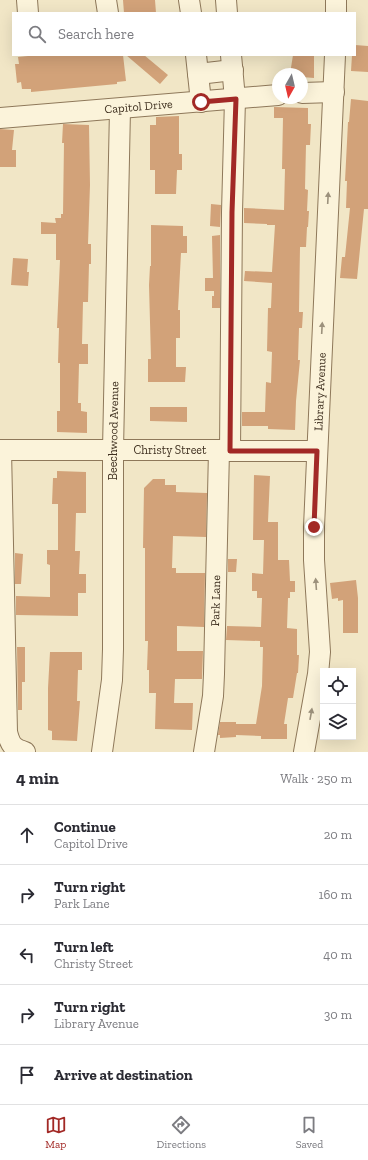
<!DOCTYPE html>
<html lang="en">
<head>
<meta charset="utf-8">
<style>
  body { margin:0; font-family:"Zilla Slab",serif; background:#f7f7f7; color:#2b2b33 }
  .controls { position:absolute; right:12px; bottom:12px; display:grid; overflow:hidden; border-radius:0px; box-shadow:0 4px 16px #0002 }
  .controls button { width:36px; height:36px; display:grid; place-items:center; padding:0; border:0; border-bottom:1px solid #e1e1e2; background:#fff; color:#2b2b33; font:20px sans-serif }
  .compass { position:absolute; left:272px; top:68px; width:36px; height:36px; border-radius:50%; background:#fff; box-shadow:0 4px 16px #0002; rotate:188deg }
  .stop { position:absolute; width:12px; height:12px; margin:-9px; border:3px solid #a22926; border-radius:50%; background:#fff }
  .stop.end { background:#a22926; border-color:#fff; box-shadow:0 1px 4px #0008 }
  .list { margin:0; padding:0; list-style:none }
  h2 { display:flex; justify-content:space-between; align-items:center; height:52px; margin:0; padding:0 16px; font-size:17px }
  h2 small { font-size:13px; font-weight:400; color:#7c7c81 }
  .list li { display:grid; grid-template-columns:26px 1fr auto; gap:12px; align-items:center; box-sizing:border-box; height:60px; padding:0 16px; border-top:1px solid #e1e1e2 }
  .list b { display:block; font-size:15px; white-space:nowrap }
  .list p { margin:0; font-size:13px; white-space:nowrap; color:#7c7c81 }
  .list em { font-size:13px; font-style:normal; color:#7c7c81 }
  .icon { flex:none; width:22px; height:22px; fill:none; stroke:currentColor; stroke-width:2; stroke-linecap:round; stroke-linejoin:round }
  .map { position:relative; flex:none; width:368px; height:752px; overflow:hidden }
  .search { position:absolute; background:#fff; box-shadow:0 4px 16px #0002; left:12px; right:12px; top:12px; height:44px; display:flex; align-items:center; gap:10px; box-sizing:border-box; padding:0 14px; border-radius:0px; color:#7c7c81; font-size:15px }
  .sheet { height:352px; background:#fff }
  nav { display:flex; justify-content:space-around; align-items:center; box-sizing:border-box; height:56px; border-top:1px solid #e1e1e2; background:#fff; font-size:11px; color:#7c7c81 }
  nav a { display:grid; justify-items:center; gap:2px }
  nav .on { color:#a22926 }
  .map>svg:first-child { display:block }
</style>
</head>
<body>
<div class="map">
<svg width="368" height="752" viewBox="0 0 368 752">
  <rect width="100%" height="100%" fill="#f1e6c6"/>
  <path fill="#d2a279" d="M123 0H155L156 13H124Z
    M355 45 368 46V72L351 71 352 55H355Z
    M28 55H123L126 81 117 82V84L31 92V89H22L21 82 17 83 15 64H19L18 57 28 56Z
    M126 55H144L168 75 160 84Z
    M293 55H314V78L302 77V74H290Z
    M351 99 368 101V209H364L357 279 340 278 342 257H345L350 208H346L347 181H345L348 122H349Z
    M274 107 308 108V124H311L310 145H306L305 189 308 190 307 211H309L308 227H307L306 247H300L299 312H303L302 328H299L298 360H300L296 401 295 430 268 429V426H242V412H265L266 382 271 383 272 352 267 351 268 308H271L272 283 244 281 245 271 272 272 275 225H267V224L244 223V208L284 210 285 169H282L283 118H274Z
    M179 116V154H182V170H177L176 194H155V170H150V125H156V117Z
    M63 124 89 125 90 185 88 244H91V264H89L88 302H83L82 344H88V364H79L78 403H81V411L87 412V433L57 432V411H60V363H58L59 328H57L60 260H56V234H41V222L56 223 55 218H61V214H63L64 143H62Z
    M0 129 14 130 12 150H16V167H0Z
    M211 204 221 205 220 227 210 226Z
    M151 225 183 226V236H187V253H181L178 310H180V338H176V367H186L185 382H148V359H151L149 285 150 266H151Z
    M220 235V296H214V291H205V278H213L212 236Z
    M13 258 28 259 27 272H29L28 286 11 285Z
    M212 296H220V308H212Z
    M150 407H187V422L150 421Z
    M57 471 86 472V513H76L75 551H80L79 574H86V593H78V616L16 615V596L50 597V565L47 564V550H58V504H52L53 478H57Z
    M254 475 270 476 268 522H278V560H289L290 581H295V592H290V598H288L287 628 297 629V655H299L298 673H297L293 698H288L284 724H287V739H261V736L236 735V737L220 738V735H218L220 722H236V724H256L262 686 263 647H260V641L226 640 227 626 261 627 262 598H257V591H252V573L263 574 264 540H253Z
    M153 479H165V485H176V492L207 493 206 537 173 536 172 568H176V573H205L204 627 177 626V651H203L202 679H175L174 703H193L192 730 155 729 156 693H149V670H147L148 641H145V548H143L144 488Z
    M15 553 23 554 21 584H15Z
    M228 559H237L236 572H228Z
    M356 580 358 598V633H343V600L338 601V598L332 599 330 583Z
    M17 647H25V682H22V710H18Z
    M50 652H82V670H78L77 701H80L77 741 52 740V731L48 730V688Z"/>
  <g fill="none" stroke-linecap="round" stroke-linejoin="round">
    <defs>
      <g id="minor">
        <path d="M27 0 28 13"/>
        <path d="M106 0 108 13"/>
        <path d="M189 0 191 13"/>
        <path d="M226 0 227 13"/>
        <path d="M336 13V0"/>
        <path d="M196 55 201 102"/>
        <path d="M198 74 233 70"/>
        <path d="M302 93 334 92"/>
        <path id="s1" d="M0 118 278 95"/>
        <path id="s2" d="M0 450H219L230 451H317"/>
        <path d="M1 450 7 732C10 744 12 748 25 752"/>
        <path d="M230 451 232 212 235 99 231 55"/>
        <path id="s3" d="M102 752 112 680 113 649V450L120 109"/>
        <path id="s4" d="M204 752 213 696 214 674 219 450"/>
        <path id="s5" d="M304 752 318 674 320 652 314 560V527L335 55"/>
      </g>
    </defs>
    <use href="#minor" stroke="#8e785a" stroke-width="22"/>
    <use href="#minor" stroke="#fbf3da" stroke-width="20"/>
  </g>
  <defs><path id="oneway-solid" d="M-6-.8H1V-3.2L6.5 0L1 3.2V.8H-6Z"/></defs>
  <g fill="#9c917c">
    <use href="#oneway-solid" transform="translate(328 198) rotate(-87)"/>
    <use href="#oneway-solid" transform="translate(322 328) rotate(-87)"/>
    <use href="#oneway-solid" transform="translate(316 584) rotate(-94)"/>
    <use href="#oneway-solid" transform="translate(311 714) rotate(-80)"/>
  </g>
  <g fill="none" stroke-linecap="round" stroke-linejoin="round">
    <path stroke="#a22926" stroke-width="5" d="M201 102 236 99 232 212 230 451H317L314 527"/>
  </g>
  <g text-anchor="middle" stroke-width="3" stroke-linejoin="round" paint-order="stroke">
    <g font-size="12" fill="#3e2f1f" stroke="#f8f0d6">
      <text dy="4" stroke="none"><textPath href="#s1" startOffset="139">Capitol Drive</textPath></text>
      <text dy="4" stroke="none"><textPath href="#s5" startOffset="362">Library Avenue</textPath></text>
      <text dy="4" stroke="none"><textPath href="#s3" startOffset="322">Beechwood Avenue</textPath></text>
      <text dy="4" stroke="none"><textPath href="#s2" startOffset="170">Christy Street</textPath></text>
      <text dy="4" stroke="none"><textPath href="#s4" startOffset="152">Park Lane</textPath></text>
    </g>
  </g>
</svg>
<div class="controls">
<button><svg class="icon" aria-label="locate" viewBox="0 0 24 24"><circle cx="12" cy="12" r="6"/><path d="M12 2v4M12 18v4M2 12h4M18 12h4"/></svg></button>
<button><svg class="icon" aria-label="layers" viewBox="0 0 24 24"><path d="M12 4l9 5-9 5-9-5zM3 14l9 5 9-5"/></svg></button>
</div>
<svg class="compass" viewBox="-18 -18 36 36"><path d="M0-13l5 13h-10z" fill="#e53935"/><path d="M0 13l5-13h-10z" fill="#7c7c81"/></svg>
<div class="stop" style="left:201px;top:102px"></div>
<div class="stop end" style="left:314px;top:527px"></div>
<div class="search"><svg class="icon" aria-label="search" viewBox="0 0 24 24"><circle cx="10" cy="10" r="6"/><path d="M15 15l6 6"/></svg>Search here</div>
</div>
<section class="sheet">
<h2>4 min<small>Walk · 250 m</small></h2>
<ul class="list">
<li><svg class="icon" aria-label="ahead" viewBox="0 0 24 24"><path d="M12 20V5M6 11l6-6 6 6"/></svg><div><b>Continue</b><p>Capitol Drive</p></div><em>20 m</em></li>
<li><svg class="icon" aria-label="right" viewBox="0 0 24 24"><path d="M7 20v-9h11M14 6l5 5-5 5"/></svg><div><b>Turn right</b><p>Park Lane</p></div><em>160 m</em></li>
<li><svg class="icon" aria-label="left" viewBox="0 0 24 24"><path d="M17 20v-9H6M10 6l-5 5 5 5"/></svg><div><b>Turn left</b><p>Christy Street</p></div><em>40 m</em></li>
<li><svg class="icon" aria-label="right" viewBox="0 0 24 24"><path d="M7 20v-9h11M14 6l5 5-5 5"/></svg><div><b>Turn right</b><p>Library Avenue</p></div><em>30 m</em></li>
<li><svg class="icon" aria-label="arrive" viewBox="0 0 24 24"><path d="M6 21V4h12l-3 4 3 4H6"/></svg><div><b>Arrive at destination</b></div></li>
</ul>
</section>
<nav>
<a class="on"><svg class="icon" aria-label="map" viewBox="0 0 24 24"><path d="M3 6l6-2 6 2 6-2v14l-6 2-6-2-6 2zM9 4v14M15 6v14"/></svg>Map</a>
<a><svg class="icon" aria-label="directions" viewBox="0 0 24 24"><path d="M12 3l9 9-9 9-9-9zM9 14v-3h6M13 9l2 2-2 2"/></svg>Directions</a>
<a><svg class="icon" aria-label="saved" viewBox="0 0 24 24"><path d="M7 4h10v16l-5-4-5 4z"/></svg>Saved</a>
</nav>
</body>
</html>
